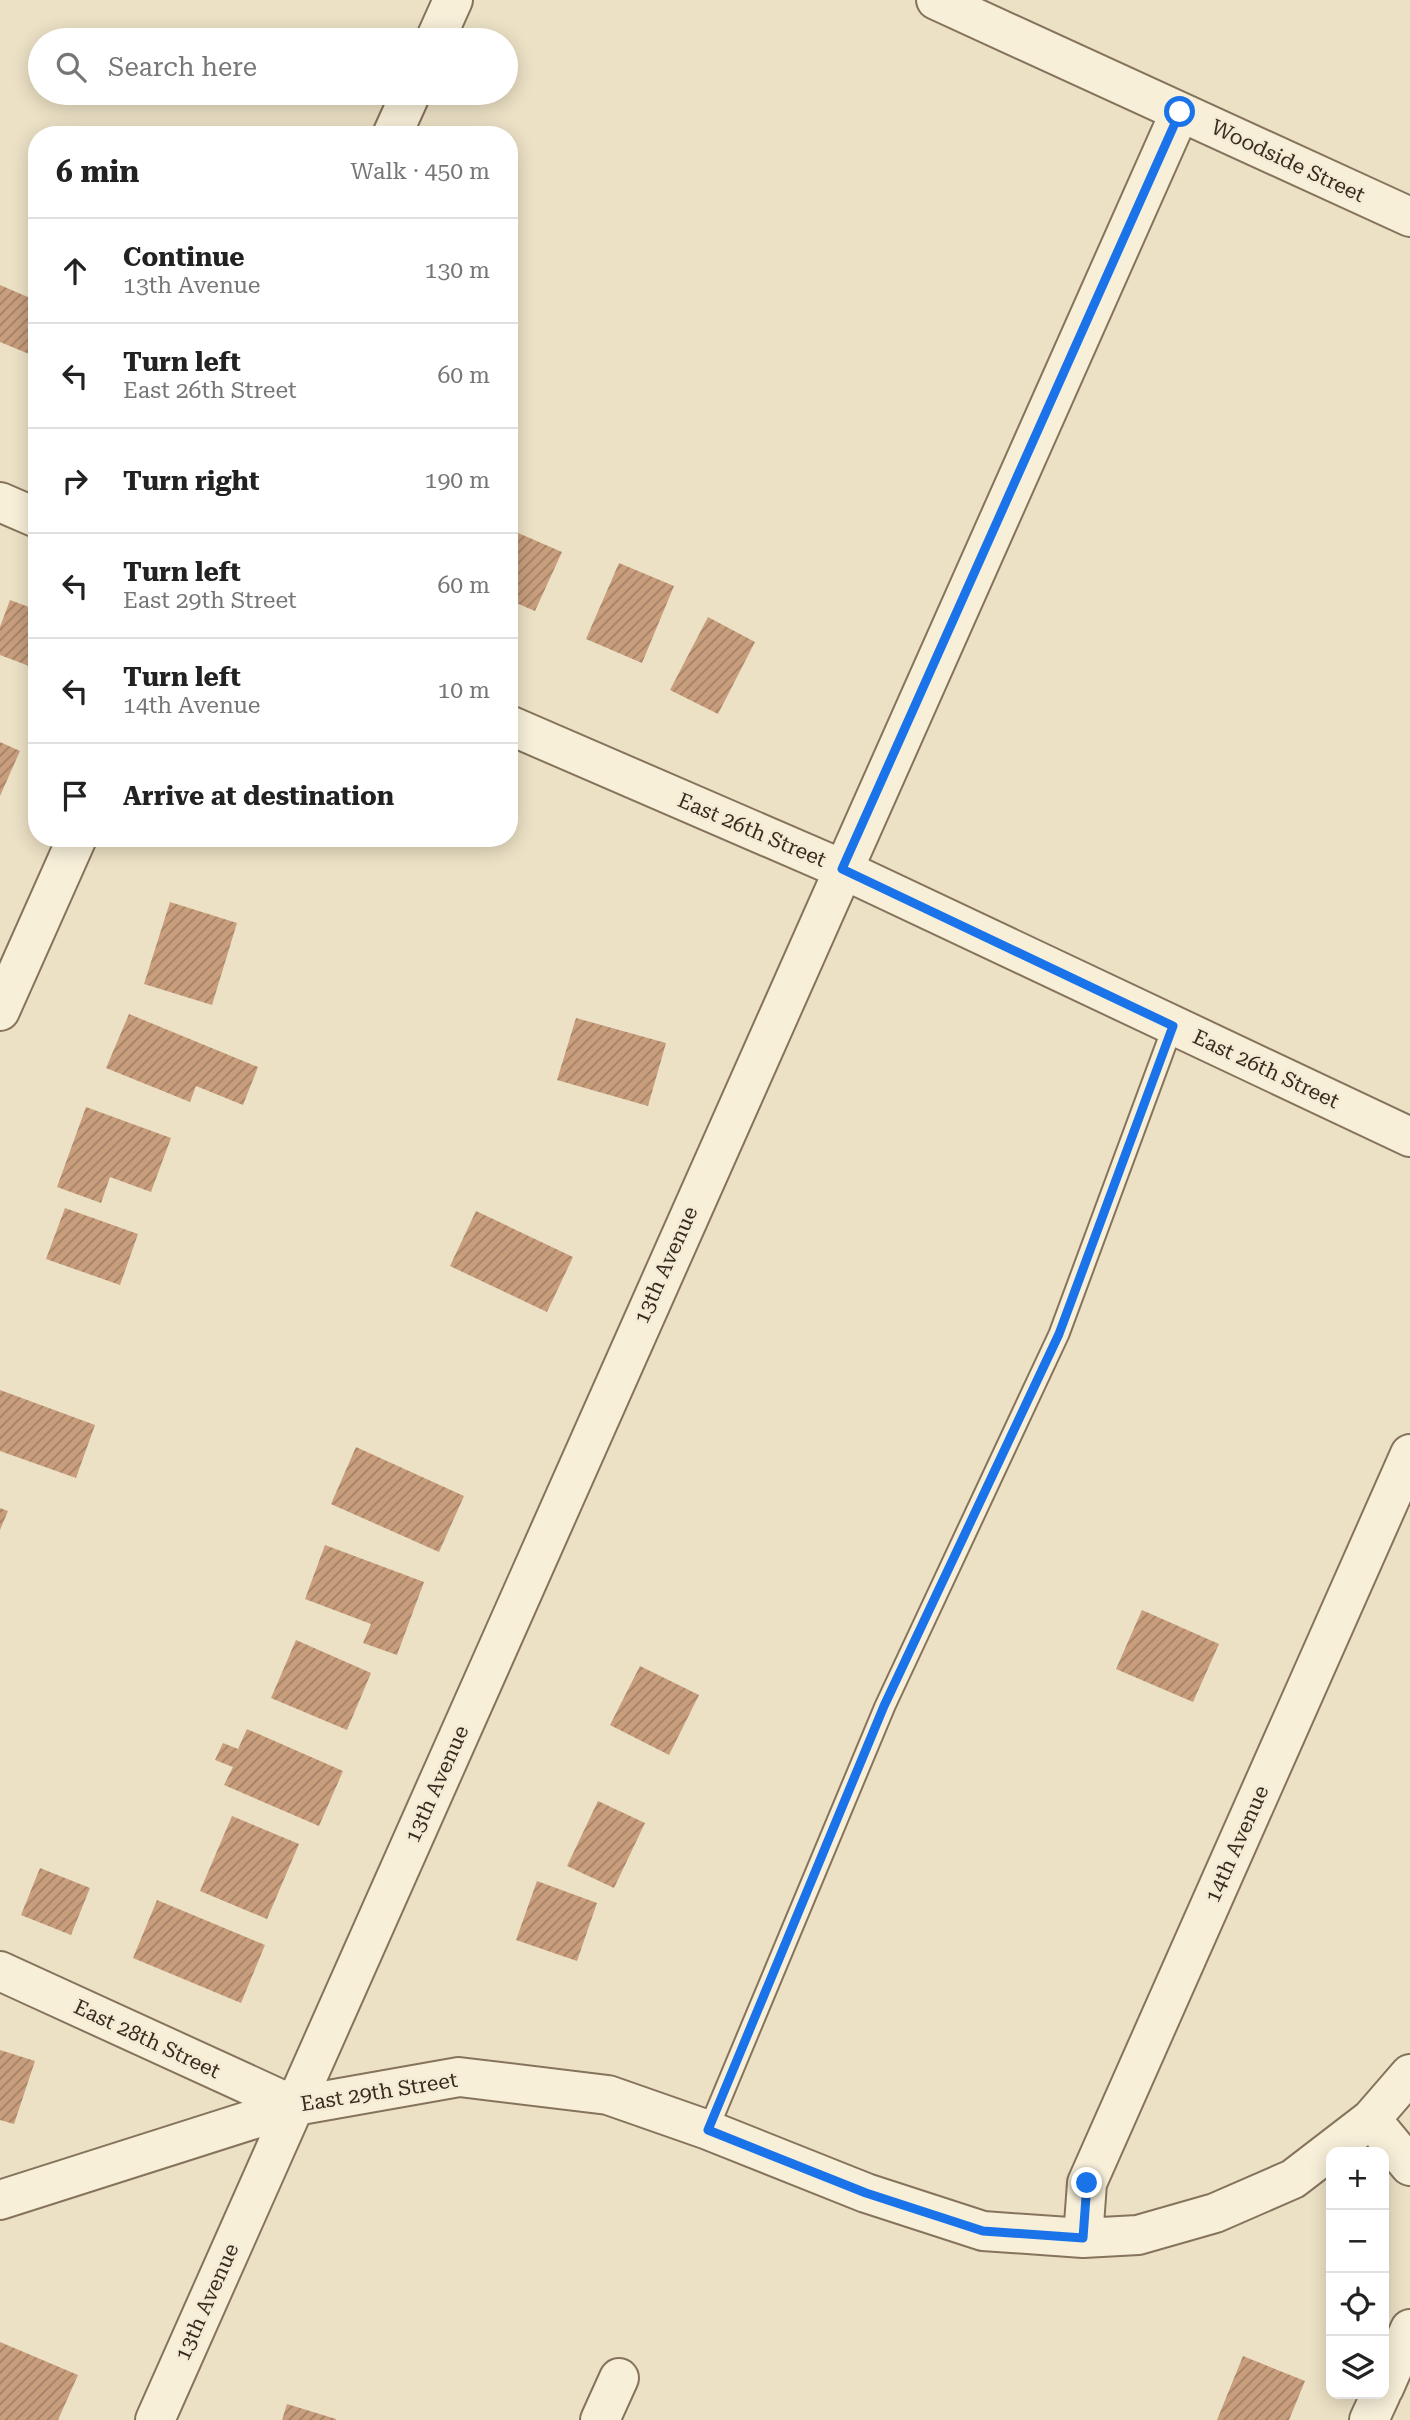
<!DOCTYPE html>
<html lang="en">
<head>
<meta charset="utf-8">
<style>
  body { margin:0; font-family:"Roboto Serif",serif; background:#f2f2f2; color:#222 }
  .controls { position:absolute; right:21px; bottom:21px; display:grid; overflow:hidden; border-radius:14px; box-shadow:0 4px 18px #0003 }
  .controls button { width:63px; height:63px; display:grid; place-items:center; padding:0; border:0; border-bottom:2px solid #e0e0e0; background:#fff; color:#222; font:35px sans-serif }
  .stop { position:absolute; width:21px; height:21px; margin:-16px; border:5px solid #1a73e8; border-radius:50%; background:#fff }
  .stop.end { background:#1a73e8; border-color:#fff; box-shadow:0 2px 7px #0008 }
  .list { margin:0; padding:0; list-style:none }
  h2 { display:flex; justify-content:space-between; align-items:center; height:91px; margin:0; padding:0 28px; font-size:30px }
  h2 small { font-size:23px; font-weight:400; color:#767676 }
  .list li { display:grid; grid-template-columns:46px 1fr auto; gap:21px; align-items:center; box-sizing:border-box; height:105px; padding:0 28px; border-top:2px solid #e0e0e0 }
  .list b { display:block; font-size:26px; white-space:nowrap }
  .list p { margin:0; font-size:23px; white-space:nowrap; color:#767676 }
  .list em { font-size:23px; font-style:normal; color:#767676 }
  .icon { flex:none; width:38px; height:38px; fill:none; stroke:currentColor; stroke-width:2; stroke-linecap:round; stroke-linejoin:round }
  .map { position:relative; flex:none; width:1410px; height:2420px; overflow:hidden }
  .search { position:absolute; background:#fff; box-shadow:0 4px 18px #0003; left:28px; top:28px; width:490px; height:77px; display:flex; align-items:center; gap:18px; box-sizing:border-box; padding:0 24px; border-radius:38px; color:#767676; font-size:26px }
  .panel { position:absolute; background:#fff; box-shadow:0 4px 18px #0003; left:28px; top:126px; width:490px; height:721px; border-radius:28px }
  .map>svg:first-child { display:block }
</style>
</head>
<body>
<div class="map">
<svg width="1410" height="2420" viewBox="0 0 1410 2420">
  <defs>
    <pattern id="building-hatch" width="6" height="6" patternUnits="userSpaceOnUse" patternTransform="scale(1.75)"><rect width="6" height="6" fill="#c89e7d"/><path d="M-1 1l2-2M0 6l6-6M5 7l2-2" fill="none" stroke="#a38166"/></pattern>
  </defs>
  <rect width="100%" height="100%" fill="#ece1c5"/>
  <path fill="url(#building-hatch)" d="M0 285 37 301V336L29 354 0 342Z
    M509 529 562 552 535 611 509 600Z
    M619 563 674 586 642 663 586 639Z
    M10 600 37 610V669L0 655V627Z
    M708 617 755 642 718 714 670 690Z
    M0 742 20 751 0 796Z
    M170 902 237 923 212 1005 144 984Z
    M129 1014 258 1067 243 1105 196 1086 190 1102 106 1068Z
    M576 1018 666 1043 648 1106 557 1080Z
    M86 1107 171 1138 151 1192 110 1177 101 1203 57 1187Z
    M65 1208 138 1234 120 1285 46 1259Z
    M476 1211 573 1257 547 1312 450 1266Z
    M0 1390 95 1425 76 1478 0 1451Z
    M356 1447 464 1496 439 1552 331 1504Z
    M0 1508 8 1511 0 1530Z
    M325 1545 424 1582 397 1655 363 1643 371 1624 305 1599Z
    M1142 1610 1219 1644 1193 1702 1116 1669Z
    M296 1640 371 1673 347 1730 271 1698Z
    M640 1666 699 1695 669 1755 610 1725Z
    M247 1729 343 1771 319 1826 224 1785 233 1767 215 1760 223 1743 238 1749Z
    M598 1801 645 1823 614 1888 567 1866Z
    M232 1816 299 1844 267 1919 200 1891Z
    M40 1868 90 1888 71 1935 21 1915Z
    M537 1881 597 1903 577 1961 516 1940Z
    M157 1900 265 1945 241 2003 133 1958Z
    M0 2050 35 2061 14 2124 0 2120Z
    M0 2342 78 2375 58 2420H0Z
    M1243 2356 1305 2381 1289 2420H1217Z
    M287 2404 336 2419V2420H282Z"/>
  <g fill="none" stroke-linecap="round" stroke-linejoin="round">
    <defs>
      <path id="service" d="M708 2130 885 1706 1059 1334 1173 1026"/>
      <path id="minor" d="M936 0 1410 217
        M435 40 453 0
        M392 135 411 93
        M0 502 37 518
        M509 725 842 869 1410 1137
        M0 1011 77 838
        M0 1971 295 2106
        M1371 2119 1410 2166
        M0 2200 295 2106 459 2077 608 2095 708 2130 866 2193 983 2231 1083 2238 1138 2235 1215 2213 1293 2179 1371 2119 1410 2074
        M1083 2238 1087 2183 1410 1454
        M1384 2388 1410 2329
        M155 2420 1180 112
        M600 2420 619 2378
        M1369 2420 1381 2394"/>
    </defs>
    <use href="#service" stroke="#86735c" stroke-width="23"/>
    <use href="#minor" stroke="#86735c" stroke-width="42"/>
    <use href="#service" stroke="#f7efd8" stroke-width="19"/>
    <use href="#minor" stroke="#f7efd8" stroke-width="38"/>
  </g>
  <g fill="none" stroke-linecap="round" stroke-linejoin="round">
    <path stroke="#1a73e8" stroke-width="9" d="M1087 2183 1083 2238 983 2231 866 2193 708 2130 884 1706 1059 1334 1173 1026 842 869 1180 112"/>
  </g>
  <g text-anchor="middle" stroke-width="5" stroke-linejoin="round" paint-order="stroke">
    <g font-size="21" fill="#372b1f" stroke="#f4ebd4">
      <text transform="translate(1288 161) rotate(25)" y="7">Woodside Street</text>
      <text transform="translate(752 830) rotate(23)" y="7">East 26th Street</text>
      <text transform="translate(1266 1069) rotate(25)" y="7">East 26th Street</text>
      <text transform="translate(666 1265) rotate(-66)" y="7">13th Avenue</text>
      <text transform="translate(437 1784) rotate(-66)" y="7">13th Avenue</text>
      <text transform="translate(1237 1844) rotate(-66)" y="7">14th Avenue</text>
      <text transform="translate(147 2039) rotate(25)" y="7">East 28th Street</text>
      <text transform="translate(379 2092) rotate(-9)" y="7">East 29th Street</text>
      <text transform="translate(207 2302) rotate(-66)" y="7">13th Avenue</text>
    </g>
  </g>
</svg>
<div class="controls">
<button>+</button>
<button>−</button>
<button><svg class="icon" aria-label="locate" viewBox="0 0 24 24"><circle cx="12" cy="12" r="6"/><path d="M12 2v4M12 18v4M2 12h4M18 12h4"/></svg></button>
<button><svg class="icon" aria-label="layers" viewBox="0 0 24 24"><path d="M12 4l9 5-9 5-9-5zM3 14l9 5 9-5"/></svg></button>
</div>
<div class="stop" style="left:1180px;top:112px"></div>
<div class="stop end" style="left:1087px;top:2183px"></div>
<div class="search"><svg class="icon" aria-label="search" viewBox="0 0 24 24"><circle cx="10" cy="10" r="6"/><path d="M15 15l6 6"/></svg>Search here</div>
<section class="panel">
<h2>6 min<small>Walk · 450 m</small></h2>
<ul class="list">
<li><svg class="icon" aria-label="ahead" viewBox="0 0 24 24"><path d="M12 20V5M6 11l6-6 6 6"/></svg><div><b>Continue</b><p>13th Avenue</p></div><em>130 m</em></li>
<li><svg class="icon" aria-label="left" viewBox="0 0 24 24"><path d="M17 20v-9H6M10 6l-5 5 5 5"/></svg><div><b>Turn left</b><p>East 26th Street</p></div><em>60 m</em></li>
<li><svg class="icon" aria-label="right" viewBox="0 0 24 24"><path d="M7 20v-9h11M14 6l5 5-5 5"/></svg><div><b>Turn right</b></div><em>190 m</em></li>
<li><svg class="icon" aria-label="left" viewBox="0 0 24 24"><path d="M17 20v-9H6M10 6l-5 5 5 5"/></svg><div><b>Turn left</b><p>East 29th Street</p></div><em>60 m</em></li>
<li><svg class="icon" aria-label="left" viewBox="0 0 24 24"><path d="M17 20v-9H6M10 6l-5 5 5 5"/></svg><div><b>Turn left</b><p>14th Avenue</p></div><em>10 m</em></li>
<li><svg class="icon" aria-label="arrive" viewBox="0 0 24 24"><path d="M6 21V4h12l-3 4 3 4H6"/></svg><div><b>Arrive at destination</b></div></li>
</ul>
</section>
</div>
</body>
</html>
